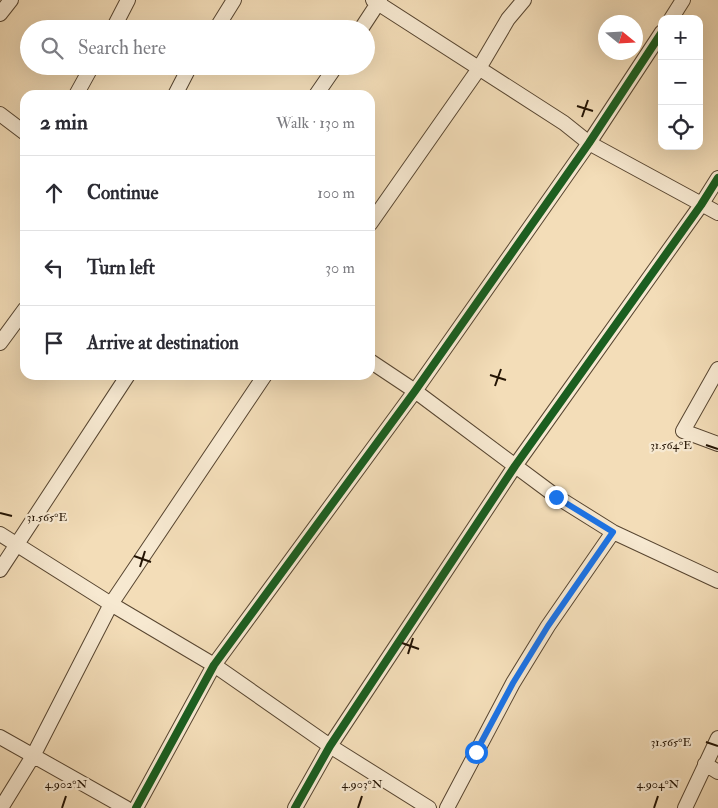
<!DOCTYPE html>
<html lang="en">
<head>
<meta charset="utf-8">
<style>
  body { margin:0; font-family:"IM FELL Double Pica",serif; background:#f2f2f3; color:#2b2b33 }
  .controls { position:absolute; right:15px; top:15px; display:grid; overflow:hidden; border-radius:10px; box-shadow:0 5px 20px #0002 }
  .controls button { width:45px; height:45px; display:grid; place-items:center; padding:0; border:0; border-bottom:1px solid #e1e1e2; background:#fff; color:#2b2b33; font:25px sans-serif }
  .compass { position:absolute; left:598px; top:15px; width:45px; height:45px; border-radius:50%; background:#fff; box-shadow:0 5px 20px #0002; rotate:108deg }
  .stop { position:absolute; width:15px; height:15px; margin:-11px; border:4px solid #1a73e8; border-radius:50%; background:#fff }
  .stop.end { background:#1a73e8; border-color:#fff; box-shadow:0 1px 5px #0008 }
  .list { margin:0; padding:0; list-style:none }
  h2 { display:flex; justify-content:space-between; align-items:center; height:65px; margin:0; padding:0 20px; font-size:21px }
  h2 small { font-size:16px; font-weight:400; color:#7c7c81 }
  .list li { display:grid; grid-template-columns:32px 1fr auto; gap:15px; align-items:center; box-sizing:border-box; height:75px; padding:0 20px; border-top:1px solid #e1e1e2 }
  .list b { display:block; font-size:19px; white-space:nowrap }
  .list em { font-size:16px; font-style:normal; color:#7c7c81 }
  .icon { flex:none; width:28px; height:28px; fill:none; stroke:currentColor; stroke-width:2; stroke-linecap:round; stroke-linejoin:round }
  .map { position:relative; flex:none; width:718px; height:808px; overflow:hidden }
  .search { position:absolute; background:#fff; box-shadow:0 5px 20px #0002; left:20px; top:20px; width:355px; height:55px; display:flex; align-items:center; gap:12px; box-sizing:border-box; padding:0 18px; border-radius:28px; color:#7c7c81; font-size:19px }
  .panel { position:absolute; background:#fff; box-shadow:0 5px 20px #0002; left:20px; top:90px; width:355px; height:290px; border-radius:15px }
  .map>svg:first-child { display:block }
</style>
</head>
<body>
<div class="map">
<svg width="718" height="808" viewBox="0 0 718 808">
  <rect width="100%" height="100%" fill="#f3ddb8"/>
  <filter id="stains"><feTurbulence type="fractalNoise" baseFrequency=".004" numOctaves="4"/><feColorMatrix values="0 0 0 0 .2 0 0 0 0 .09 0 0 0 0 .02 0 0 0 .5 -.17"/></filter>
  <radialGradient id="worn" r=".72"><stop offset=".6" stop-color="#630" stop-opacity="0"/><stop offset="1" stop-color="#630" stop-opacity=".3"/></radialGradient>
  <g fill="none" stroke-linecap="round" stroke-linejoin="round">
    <defs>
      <path id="minor" d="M373 0 564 123 589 143 718 213
        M0 14 11 0
        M671 19 683 0
        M113 29 128 0
        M216 29 234 0
        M361 29 380 0
        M76 95 92 66
        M175 95 190 66
        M316 95 336 66
        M0 114 25 133
        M370 224 478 70 508 19 524 0
        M0 343 25 309
        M370 361 415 391 557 497 613 532 718 581
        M718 369 683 431 718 444
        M0 534 111 604 214 665 330 746 429 808
        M0 570 128 375
        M0 737 126 808
        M705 764 718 772
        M1 808 33 756 111 604 265 375
        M136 808 214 665 415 391 589 143 662 32
        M295 808 330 746 515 466 701 205 718 178
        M447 808 513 683 548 626 613 532
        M685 808 718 738"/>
    </defs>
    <use href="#minor" stroke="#584631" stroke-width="16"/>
    <use href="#minor" stroke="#f7e9d1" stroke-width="14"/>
    <defs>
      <path id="cycleway" d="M136 808 214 665 415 391 589 143 662 32
        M295 808 330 746 515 466 701 205 718 178"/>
    </defs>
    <use href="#cycleway" stroke="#f7e9d1" stroke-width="11"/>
    <use href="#cycleway" stroke="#1b5e20" stroke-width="8"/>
  </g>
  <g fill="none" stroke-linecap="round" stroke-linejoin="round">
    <path stroke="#1a73e8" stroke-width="6" d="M476 752 513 683 548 626 613 532 556 497"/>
  </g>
  <path fill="none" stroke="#241404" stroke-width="2" d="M577 106 593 111M582 117 588 100M490 375 506 380M495 386 501 369M706 445 718 449M0 513 12 516M134 556 151 562M140 567 145 551M402 643 419 649M408 654 413 638M706 742 718 746M62 808 66 796M358 808 362 796M654 808 658 796"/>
  <g font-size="12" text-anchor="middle" fill="#241404" stroke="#f7e9d1" stroke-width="4.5" stroke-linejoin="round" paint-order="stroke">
    <text x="671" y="449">31.564°E</text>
    <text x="47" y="521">31.565°E</text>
    <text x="671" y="746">31.565°E</text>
    <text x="66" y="788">4.902°N</text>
    <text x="362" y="788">4.903°N</text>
    <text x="658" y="788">4.904°N</text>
  </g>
  <rect width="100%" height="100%" filter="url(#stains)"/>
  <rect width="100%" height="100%" fill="url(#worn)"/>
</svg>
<div class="controls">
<button>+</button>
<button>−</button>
<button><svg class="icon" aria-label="locate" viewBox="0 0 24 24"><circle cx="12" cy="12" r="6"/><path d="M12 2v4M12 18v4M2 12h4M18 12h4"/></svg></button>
</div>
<svg class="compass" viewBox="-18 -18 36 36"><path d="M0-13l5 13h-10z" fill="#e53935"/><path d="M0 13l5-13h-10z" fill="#7c7c81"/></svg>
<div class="stop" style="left:476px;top:752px"></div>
<div class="stop end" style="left:556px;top:497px"></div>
<div class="search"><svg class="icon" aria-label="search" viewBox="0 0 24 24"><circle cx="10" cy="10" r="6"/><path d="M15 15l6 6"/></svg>Search here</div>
<section class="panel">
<h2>2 min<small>Walk · 130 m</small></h2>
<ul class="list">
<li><svg class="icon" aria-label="ahead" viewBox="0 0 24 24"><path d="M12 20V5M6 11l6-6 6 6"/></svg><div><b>Continue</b></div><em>100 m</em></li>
<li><svg class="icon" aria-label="left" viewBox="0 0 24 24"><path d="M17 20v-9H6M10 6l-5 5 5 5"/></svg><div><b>Turn left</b></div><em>30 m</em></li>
<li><svg class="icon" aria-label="arrive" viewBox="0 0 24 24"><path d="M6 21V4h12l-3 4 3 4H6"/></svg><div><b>Arrive at destination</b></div></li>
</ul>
</section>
</div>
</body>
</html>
